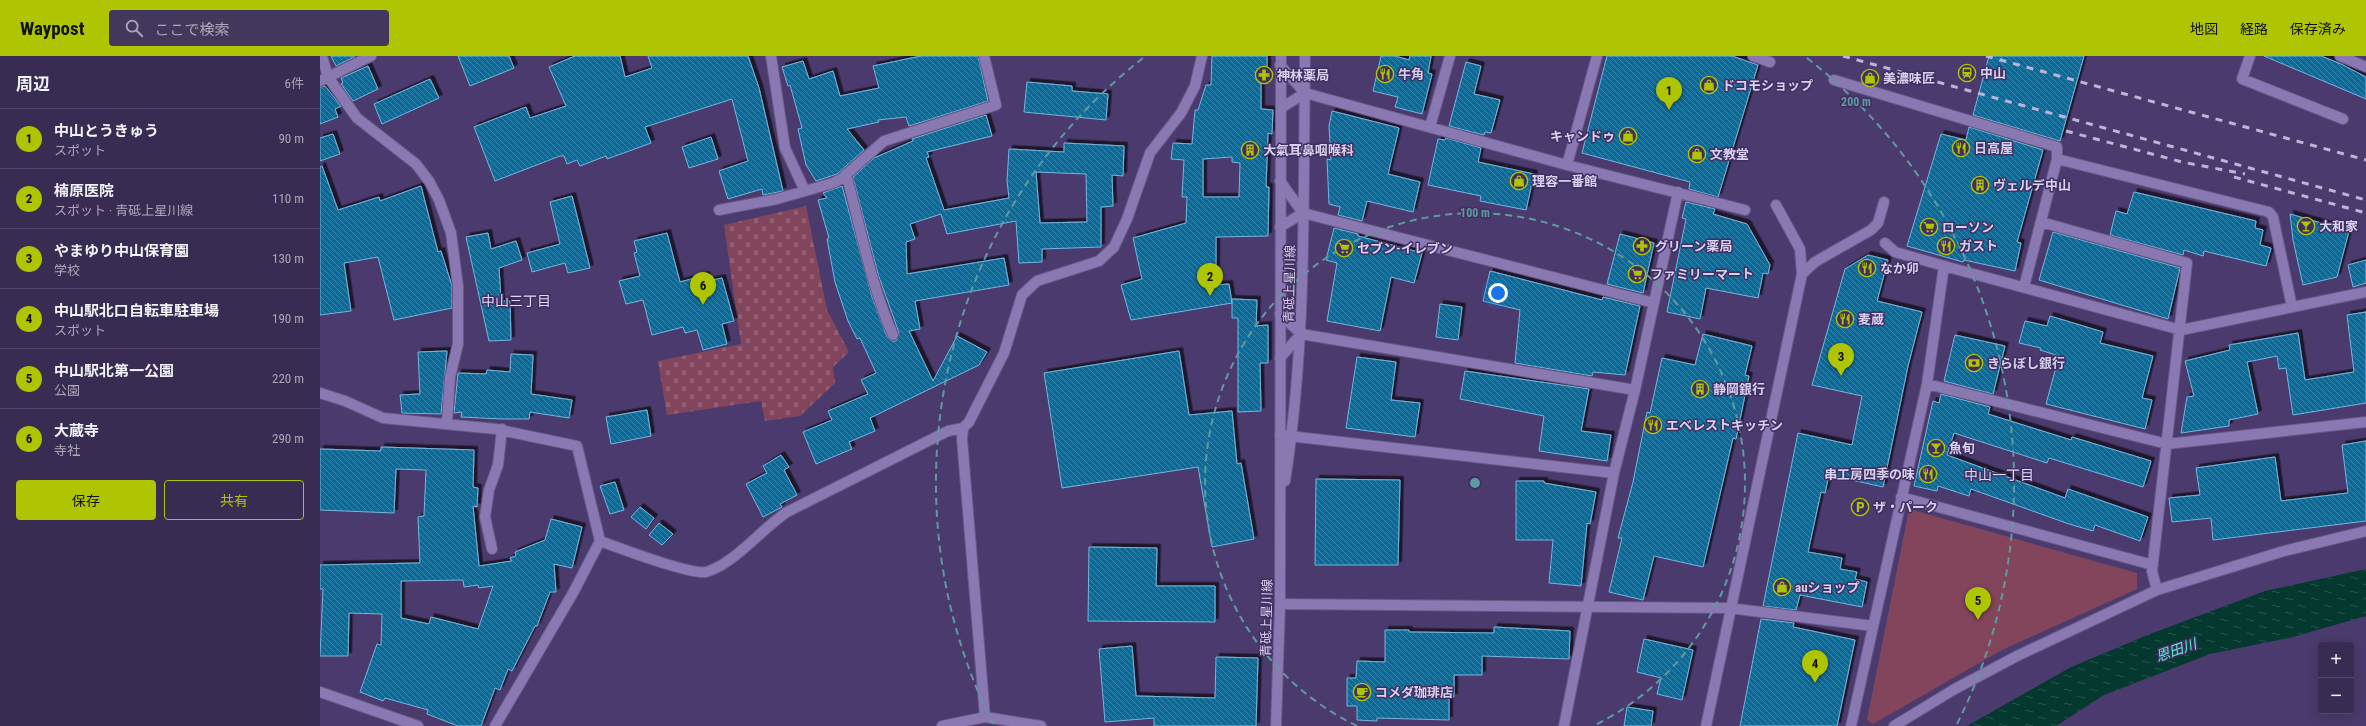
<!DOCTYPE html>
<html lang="ja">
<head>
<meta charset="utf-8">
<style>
  body { margin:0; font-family:"Roboto Condensed","Noto Sans JP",sans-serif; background:#43385c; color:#f1f3f6 }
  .controls { position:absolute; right:12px; bottom:12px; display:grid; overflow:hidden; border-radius:4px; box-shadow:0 4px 16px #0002 }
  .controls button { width:36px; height:36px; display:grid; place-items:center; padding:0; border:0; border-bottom:1px solid #524869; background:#382c52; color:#f1f3f6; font:20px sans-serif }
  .you { position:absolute; left:1178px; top:237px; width:14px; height:14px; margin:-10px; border:3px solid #fff; border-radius:50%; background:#1a73e8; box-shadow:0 0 0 6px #1a73e833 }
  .badge { display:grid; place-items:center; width:26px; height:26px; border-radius:50%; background:#b0c502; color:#111; font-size:13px; font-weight:700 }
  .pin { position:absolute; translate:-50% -33px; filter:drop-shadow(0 1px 2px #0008) }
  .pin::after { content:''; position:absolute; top:21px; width:14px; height:12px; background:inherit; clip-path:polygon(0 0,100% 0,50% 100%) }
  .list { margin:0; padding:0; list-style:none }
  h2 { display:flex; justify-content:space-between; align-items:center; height:52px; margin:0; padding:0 16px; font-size:17px }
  h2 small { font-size:13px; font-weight:400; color:#aba7b8 }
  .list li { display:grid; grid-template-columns:26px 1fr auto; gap:12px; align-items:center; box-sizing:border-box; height:60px; padding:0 16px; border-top:1px solid #524869 }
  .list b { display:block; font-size:15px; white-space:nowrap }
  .list p { margin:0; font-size:13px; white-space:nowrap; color:#aba7b8 }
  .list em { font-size:13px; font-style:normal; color:#aba7b8 }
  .actions { display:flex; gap:8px; padding:12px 16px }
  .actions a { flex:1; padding:9px 0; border:1px solid #b0c502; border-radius:4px; text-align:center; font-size:14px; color:#b0c502 }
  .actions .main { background:#b0c502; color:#111 }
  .icon { flex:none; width:22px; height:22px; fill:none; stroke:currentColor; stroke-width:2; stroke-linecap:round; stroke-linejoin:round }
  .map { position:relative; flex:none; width:2046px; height:670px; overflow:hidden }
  header { display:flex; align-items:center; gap:24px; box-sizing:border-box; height:56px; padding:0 20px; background:#b0c502; color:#111 }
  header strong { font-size:19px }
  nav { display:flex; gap:22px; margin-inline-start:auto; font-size:14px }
  .search { width:280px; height:36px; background:#43385c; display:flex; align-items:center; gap:10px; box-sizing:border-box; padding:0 14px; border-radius:4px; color:#aba7b8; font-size:15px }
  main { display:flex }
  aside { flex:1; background:#382c52 }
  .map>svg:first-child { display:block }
</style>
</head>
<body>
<header>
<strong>Waypost</strong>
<div class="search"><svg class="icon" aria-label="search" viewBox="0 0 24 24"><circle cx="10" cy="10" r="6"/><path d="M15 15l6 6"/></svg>ここで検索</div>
<nav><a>地図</a><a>経路</a><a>保存済み</a></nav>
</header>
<main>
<aside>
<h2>周辺<small>6件</small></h2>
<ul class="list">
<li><span class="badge">1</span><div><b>中山とうきゅう</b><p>スポット</p></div><em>90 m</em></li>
<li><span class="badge">2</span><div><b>楠原医院</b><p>スポット · 青砥上星川線</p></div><em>110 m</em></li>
<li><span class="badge">3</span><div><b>やまゆり中山保育園</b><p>学校</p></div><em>130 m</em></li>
<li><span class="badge">4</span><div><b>中山駅北口自転車駐車場</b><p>スポット</p></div><em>190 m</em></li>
<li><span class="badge">5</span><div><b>中山駅北第一公園</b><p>公園</p></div><em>220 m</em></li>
<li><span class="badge">6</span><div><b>大蔵寺</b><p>寺社</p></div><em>290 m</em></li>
</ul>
<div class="actions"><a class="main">保存</a><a>共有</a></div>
</aside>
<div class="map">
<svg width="2046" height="670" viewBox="0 0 2046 670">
  <defs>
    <pattern id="cemetery-stones" width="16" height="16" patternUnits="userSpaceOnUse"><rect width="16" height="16" fill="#83455c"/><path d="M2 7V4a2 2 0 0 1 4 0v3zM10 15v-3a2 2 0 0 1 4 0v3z" fill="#945f74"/></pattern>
    <pattern id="water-ripples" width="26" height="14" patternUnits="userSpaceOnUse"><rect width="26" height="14" fill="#05382f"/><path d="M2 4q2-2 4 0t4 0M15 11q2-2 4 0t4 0" fill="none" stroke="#29544d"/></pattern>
    <pattern id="building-back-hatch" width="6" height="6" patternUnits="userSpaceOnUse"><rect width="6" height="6" fill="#086a97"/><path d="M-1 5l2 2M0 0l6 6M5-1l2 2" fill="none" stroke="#3785ab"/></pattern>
    <filter id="shadow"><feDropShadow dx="3.5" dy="-3.5" stdDeviation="0" flood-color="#0009"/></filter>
  </defs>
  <rect width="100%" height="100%" fill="#4a3a6d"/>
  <path fill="url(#cemetery-stones)" d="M486 150 507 254 529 296 513 311 515 327 480 360 445 365 441 345 347 359 338 305 421 288 404 169Z"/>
  <path fill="#83455c" d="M1589 453 1817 517V533L1682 594 1553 668 1547 664Z"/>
  <path fill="url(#water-ripples)" d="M2046 513V560L1973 581 1890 598 1784 639 1736 670H1647L1751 611 1830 578 1945 535Z"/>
  <path fill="url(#building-back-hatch)" stroke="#77b5dd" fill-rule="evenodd" filter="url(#shadow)" d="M11 0H34V1L16 10Z
    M138 0H189L194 12 150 30Z
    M255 0H300L305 21 332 12 328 0H428L439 32 463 135 443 139 442 133 408 143 399 115 428 105 412 43 325 71 331 87 312 94 287 103 286 100 260 110 257 104 247 108 244 100H240L175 125 154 71 206 51 210 62 246 50 229 11Z
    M601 0H658L668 45 589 70 586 61 558 64 559 66 527 73 544 94 517 118 496 125 486 109 478 73 482 72 470 29 468 30 462 11 483 5 489 23 513 15 520 40 559 32 553 10Z
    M892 0H947V26H941V53L953 54 952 78 948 77 946 131H949L948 180 896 181V229L909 228 912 247 811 264 801 229 822 223 813 182 866 167 867 141H862L864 104 851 103 853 87 872 88 875 54H878L886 29H891ZM912 101V106L920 107 919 141H883V103Z
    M1061 0H1075L1089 4 1090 0H1111L1108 17 1112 18 1102 58 1075 51 1078 41 1053 35Z
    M1287 0H1412L1438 9 1398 141 1369 133 1370 126 1262 97Z
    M1669 0H1764L1740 85 1653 59Z
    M1944 0H2001L2021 8 2046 21V43Z
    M1146 6 1161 10 1154 38 1180 44 1171 77 1165 76 1164 79 1129 70Z
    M48 10 58 33 33 45 21 28 23 27 21 22Z
    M110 23 119 42 62 68 54 48Z
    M707 26 752 30V35L788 38 786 64 704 56Z
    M5 30 21 50 15 53 18 61 0 68V31Z
    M1012 55 1079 72 1068 118 1100 126 1093 156 1047 145 1042 165 1018 159 1020 151 1009 148 1007 103 1011 104 1009 70Z
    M666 59 672 80 607 96 609 101 606 102 624 154 689 142 687 125 689 93 744 96V87L804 90 803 120 792 119 793 150 781 151V191L722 193V206L699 207 696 165 627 178 621 158 590 168 595 183 586 186 587 218 684 202 689 229 595 245 600 273 589 275 613 325 637 280 667 296 659 309 550 362 555 375 529 386 532 393 496 408 483 376 512 364 508 355 548 338 541 324 556 317 540 282 537 283 528 265 515 226 507 183 509 182 498 144 507 142 503 137 522 130 552 241 567 281 572 285H576L579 277 558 218 533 121 554 102 593 85 592 83ZM716 116 766 118 767 166 720 167Z
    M1649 71 1723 94 1697 186 1701 187 1695 215 1644 204 1643 206 1587 190 1621 78 1646 84Z
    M13 78 20 98 0 105V82Z
    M391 81 398 103 369 112 362 91Z
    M1126 82 1161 92 1158 106 1214 118 1206 154 1160 145 1161 140 1108 129 1118 83 1125 84Z
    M2 110 18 154 59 141 60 145 101 130 118 196 121 195 132 230V252L74 264 58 201 24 207 31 255 0 259V111Z
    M1814 136 1936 165 1935 172 1943 174 1940 189 1951 192 1946 210 1884 195 1883 200 1864 194 1863 199 1790 179 1796 155 1807 158Z
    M252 140 270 212 248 217 245 207 212 216 207 197 240 188 230 146Z
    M1366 146 1395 153 1393 158 1427 168 1450 209 1448 218 1443 217 1438 242 1386 232 1380 263 1347 256 1366 163 1362 162Z
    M1970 158 2029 175 2017 221 1983 229 1973 184Z
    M1014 172 1038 178V180L1102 197 1094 227 1071 221 1060 275 1007 265 1017 207 1006 204Z
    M1733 176 1860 212 1848 263 1719 224Z
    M168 177 171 193 196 185 202 204 179 212 181 245H190L191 284 169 285 146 181Z
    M347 177 360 226 386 219 388 225 402 222 414 265 402 268 407 288 383 294 377 274 365 277 363 271 332 279 323 244 306 248 299 225 320 220 314 197 317 196 314 185Z
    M1300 178 1334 187 1323 237 1287 228Z
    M1548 199 1568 204 1557 245 1602 256 1588 310 1563 431 1509 419 1505 437 1501 436 1488 496 1522 502 1520 513 1537 516 1535 523 1547 526 1542 551 1480 539 1476 554 1443 550 1478 377 1532 389 1542 340 1492 329 1525 213Z
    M2046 204V227L2033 231 2028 209Z
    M1170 215 1282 244 1283 241 1320 250 1305 319 1273 316 1272 320 1195 307 1200 254 1163 245Z
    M912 243 937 244 936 270 948 269V307H940L941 355 918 356V262H912Z
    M1120 248 1142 251 1138 284 1116 281Z
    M2046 256V347L1973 359 1966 312 1959 313 1957 300 1927 306 1938 358 1909 364V370L1861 377 1867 341 1874 340 1865 305 1910 294 1909 289 1978 277 1985 324 2034 316 2027 259Z
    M1730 260 1783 276 1780 287 1833 300 1822 342 1832 344 1825 373 1726 348 1739 300 1720 294 1721 292 1699 287 1705 265 1727 270Z
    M1383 278 1432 290 1425 319 1429 320 1416 383 1413 382 1383 511 1334 500 1323 544 1289 536 1302 482H1298L1313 426 1327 356 1330 357 1342 302 1375 309Z
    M1635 279 1685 290 1673 338 1624 325Z
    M127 295 121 358 82 357 80 339 100 338 98 296Z
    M859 295 869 359 912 355 917 408 921 407 934 483 892 491 878 411 742 432 724 317Z
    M191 298 213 299 211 338 252 344 249 362 210 356 209 363H182L141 361 142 356 134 357 138 317 166 318 167 314 190 316Z
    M1037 301 1076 306 1071 344 1100 347 1095 381 1026 372Z
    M1145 315 1269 333 1261 375 1291 379 1287 405 1219 395 1224 360 1140 343Z
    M1621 338 1670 351 1668 358 1751 384 1752 381 1831 405 1823 431 1729 402 1727 407 1634 377 1627 399 1745 442 1748 433 1828 461 1820 485 1775 469 1773 475 1749 468 1651 433 1649 440 1618 430 1617 435 1594 430 1613 345 1619 347Z
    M327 354 331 380 291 388 286 361Z
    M2046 385V465L1893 484 1891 462 1852 466 1849 442 1880 439 1876 412 1955 401 1961 445 2028 437 2022 389Z
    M61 391 154 394 153 431 158 432 157 451 153 450 159 510 192 505 190 502 196 500 195 496 225 484 231 463 262 471 252 512 234 508 236 536H230L217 570H215L192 615 188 613 180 634 175 632 161 670H138L107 658 108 654 65 642 63 645 40 636 57 588 61 589 62 558 29 557 28 600H0L3 533H0V509L100 507 98 461 104 460 106 414 76 413 74 457 0 454V393L61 395ZM143 524 144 531 158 529 159 532 173 530 158 573 111 561 109 568 81 562V525Z
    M461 399 469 411 464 414 477 439 460 448 462 451 443 461 426 428 447 417 443 410Z
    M996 423 1080 424 1078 509H995Z
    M1196 425H1224V427L1276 436 1270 468 1267 467 1261 530 1229 527 1233 484H1196Z
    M295 426 304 454 290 458 280 430Z
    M320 451 334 462 326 473 311 461Z
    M339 467 353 478 342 489 329 479Z
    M769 491 837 492 836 530H895V566L768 565Z
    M1441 563 1474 567 1473 571 1535 584 1517 670H1420Z
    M1174 571 1250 575 1249 603 1162 600V619H1134V641H1129V664L1057 662V665L1037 664V650H1027V622H1036L1037 605 1065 606V574H1089V576L1174 577Z
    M1324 583 1373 594 1362 644 1337 638 1341 622 1317 616Z
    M812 590 816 640 895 642 896 601 938 602 936 670H834V662L785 666 779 593Z
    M1307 651 1333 655 1331 670H1304Z"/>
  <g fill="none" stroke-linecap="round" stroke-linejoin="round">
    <defs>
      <path id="pedestrian" d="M1433 0 1450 6
        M1514 24 1737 91V103
        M1370 140 1425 154
        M1565 187 1575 196 1624 210"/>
      <path id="minor" d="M2 0 8 21 37 62 96 108 109 125 119 144 131 177 138 230V288L130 321 127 367
        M451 0 465 92 485 135
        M1930 0 1922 23 2023 63
        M2020 0 2046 11
        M960 9 985 37 961 52
        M0 25 51 0
        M985 37 1247 109 1370 140
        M1110 71 1130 0
        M1247 109 1277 0
        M526 118C541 172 550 227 573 279
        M399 154 457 143 513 127 521 123 564 85 676 49 664 0
        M983 157 1334 247
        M1721 166 1867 207 1832 515 1837 534
        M960 171 983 157 960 125
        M1704 231 1737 103 1949 156 1953 161 1972 251
        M981 278 1315 334
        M960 302 981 278 960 258
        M1607 328 1847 388 2046 366
        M0 337 25 345 63 362 176 373 257 390 280 485 253 537 175 670
        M960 379 1294 417
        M1581 441 1833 509
        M280 485C299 492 370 519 386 516 390 515 396 512 400 510 425 496 443 472 467 456L628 375 643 372
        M172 493 165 461 169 434 178 409 182 373
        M1409 552 1553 570
        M0 636 98 670
        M665 661 642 383 643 372 649 366 684 297 702 239 717 225 779 205 794 191 807 163 830 97 861 57 875 30 882 0
        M1244 670 1294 417 1315 334 1358 136
        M1531 670 1607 328 1624 210 1861 274 2046 236"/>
      <path id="tertiary" d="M1482 218 1495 206 1551 174 1558 167 1564 146
        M960 548 1409 552
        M622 670 665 661 721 670
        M1386 670 1482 218 1480 193 1456 149
        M1574 670 1633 634 1697 600 1837 534 1964 495 2046 475"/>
      <path id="secondary" d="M965 425C987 285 983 142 985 0
        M956 670 960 548 961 0"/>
    </defs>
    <use href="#pedestrian" stroke="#665883" stroke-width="12"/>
    <use href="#minor" stroke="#665883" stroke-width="12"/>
    <use href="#tertiary" stroke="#665883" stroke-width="12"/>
    <use href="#secondary" stroke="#665883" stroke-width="12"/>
    <use href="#pedestrian" stroke="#8978b1" stroke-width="10"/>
    <use href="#minor" stroke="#8978b1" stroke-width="10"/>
    <use href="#tertiary" stroke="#8978b1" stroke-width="10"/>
    <use href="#secondary" stroke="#8978b1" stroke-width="10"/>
    <path stroke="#bdb4d7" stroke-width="3" stroke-dasharray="7 7" stroke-linecap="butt" d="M1523 0 2046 144
      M1666 0 2046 104
      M1746 75 1862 106 1925 118
      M1914 121 2046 157"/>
  </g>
  <g fill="none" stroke="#5f9aa2" stroke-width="2" stroke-dasharray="7 5">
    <path d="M1037 670A270 270 0 1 1 1273 670"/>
    <path d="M673 668A539 539 0 0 1 823 2M1487 2A539 539 0 0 1 1637 668"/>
  </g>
  <defs>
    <symbol id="station-ring" viewBox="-11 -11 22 22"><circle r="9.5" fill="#402f61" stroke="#b0c502" stroke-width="1.5"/><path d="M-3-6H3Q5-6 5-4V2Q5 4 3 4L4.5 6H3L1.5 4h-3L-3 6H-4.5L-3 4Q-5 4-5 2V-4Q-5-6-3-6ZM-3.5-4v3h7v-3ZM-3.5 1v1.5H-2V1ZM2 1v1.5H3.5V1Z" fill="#b0c502"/></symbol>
    <symbol id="restaurant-ring" viewBox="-11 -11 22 22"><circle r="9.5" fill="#402f61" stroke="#b0c502" stroke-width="1.5"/><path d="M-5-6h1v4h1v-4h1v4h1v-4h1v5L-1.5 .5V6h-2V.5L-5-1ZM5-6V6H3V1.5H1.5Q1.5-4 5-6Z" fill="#b0c502"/></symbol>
    <symbol id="pharmacy-ring" viewBox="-11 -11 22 22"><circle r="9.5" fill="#402f61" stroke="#b0c502" stroke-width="1.5"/><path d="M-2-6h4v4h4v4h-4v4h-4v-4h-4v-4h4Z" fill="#b0c502"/></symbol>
    <symbol id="shop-ring" viewBox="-11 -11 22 22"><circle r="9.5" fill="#402f61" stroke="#b0c502" stroke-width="1.5"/><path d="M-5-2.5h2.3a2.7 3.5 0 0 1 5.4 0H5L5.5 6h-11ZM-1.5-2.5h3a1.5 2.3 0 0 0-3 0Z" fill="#b0c502"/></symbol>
    <symbol id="building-ring" viewBox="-11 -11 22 22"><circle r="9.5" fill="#402f61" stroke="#b0c502" stroke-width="1.5"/><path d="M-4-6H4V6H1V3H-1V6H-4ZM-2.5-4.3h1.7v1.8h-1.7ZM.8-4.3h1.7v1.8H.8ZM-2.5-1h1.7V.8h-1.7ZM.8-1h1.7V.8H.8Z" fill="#b0c502"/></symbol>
    <symbol id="bar-ring" viewBox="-11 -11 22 22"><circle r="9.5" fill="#402f61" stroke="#b0c502" stroke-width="1.5"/><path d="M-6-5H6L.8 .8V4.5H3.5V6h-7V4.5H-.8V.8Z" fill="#b0c502"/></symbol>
    <symbol id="supermarket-ring" viewBox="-11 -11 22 22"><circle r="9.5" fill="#402f61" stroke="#b0c502" stroke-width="1.5"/><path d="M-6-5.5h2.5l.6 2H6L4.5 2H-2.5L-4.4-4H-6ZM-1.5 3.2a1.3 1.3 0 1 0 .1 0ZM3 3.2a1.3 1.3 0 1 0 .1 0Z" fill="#b0c502"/></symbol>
    <symbol id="bank-ring" viewBox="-11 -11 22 22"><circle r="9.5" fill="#402f61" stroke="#b0c502" stroke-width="1.5"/><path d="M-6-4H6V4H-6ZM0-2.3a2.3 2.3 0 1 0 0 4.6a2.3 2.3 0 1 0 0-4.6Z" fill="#b0c502"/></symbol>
    <symbol id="parking-ring" viewBox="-11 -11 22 22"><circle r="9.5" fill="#402f61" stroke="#b0c502" stroke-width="1.5"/><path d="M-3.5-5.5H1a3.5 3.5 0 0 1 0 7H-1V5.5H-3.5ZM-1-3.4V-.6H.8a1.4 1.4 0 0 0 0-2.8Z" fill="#b0c502"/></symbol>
    <symbol id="cafe-ring" viewBox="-11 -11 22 22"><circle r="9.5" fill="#402f61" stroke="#b0c502" stroke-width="1.5"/><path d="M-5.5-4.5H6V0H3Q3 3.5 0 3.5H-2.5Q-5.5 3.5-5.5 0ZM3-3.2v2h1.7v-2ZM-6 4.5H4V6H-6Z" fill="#b0c502"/></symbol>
  </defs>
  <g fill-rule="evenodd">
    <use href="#station-ring" x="1637" y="7" width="20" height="20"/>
    <use href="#restaurant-ring" x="1055" y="8" width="20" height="20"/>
    <use href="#pharmacy-ring" x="934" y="9" width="20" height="20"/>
    <use href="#shop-ring" x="1540" y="12" width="20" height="20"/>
    <use href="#shop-ring" x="1379" y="19" width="20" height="20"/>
    <use href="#shop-ring" x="1298" y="70" width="20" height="20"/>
    <use href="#restaurant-ring" x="1631" y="82" width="20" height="20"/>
    <use href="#building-ring" x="920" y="84" width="20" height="20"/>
    <use href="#shop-ring" x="1367" y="88" width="20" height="20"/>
    <use href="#shop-ring" x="1189" y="115" width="20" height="20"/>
    <use href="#building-ring" x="1650" y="119" width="20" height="20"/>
    <use href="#bar-ring" x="1976" y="160" width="20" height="20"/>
    <use href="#supermarket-ring" x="1599" y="161" width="20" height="20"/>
    <use href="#pharmacy-ring" x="1312" y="180" width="20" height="20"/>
    <use href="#restaurant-ring" x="1616" y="180" width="20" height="20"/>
    <use href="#supermarket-ring" x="1014" y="182" width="20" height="20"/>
    <use href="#restaurant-ring" x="1537" y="202" width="20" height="20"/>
    <use href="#supermarket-ring" x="1307" y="208" width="20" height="20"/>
    <use href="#restaurant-ring" x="1515" y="253" width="20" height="20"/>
    <use href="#bank-ring" x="1644" y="297" width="20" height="20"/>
    <use href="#building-ring" x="1370" y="323" width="20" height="20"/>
    <use href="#restaurant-ring" x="1323" y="359" width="20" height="20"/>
    <use href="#bar-ring" x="1606" y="382" width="20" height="20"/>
    <use href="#restaurant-ring" x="1598" y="408" width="20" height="20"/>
    <use href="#parking-ring" x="1530" y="441" width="20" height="20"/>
    <use href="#shop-ring" x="1452" y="521" width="20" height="20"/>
    <use href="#cafe-ring" x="1032" y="626" width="20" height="20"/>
  </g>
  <g text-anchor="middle" stroke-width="3" stroke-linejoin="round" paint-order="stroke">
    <g font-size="13" font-weight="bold" fill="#d8d0ef" stroke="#402f61" text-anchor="start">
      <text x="1660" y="22">中山</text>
      <text x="1078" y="23">牛角</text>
      <text x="957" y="24">神林薬局</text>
      <text x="1563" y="27">美濃味匠</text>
      <text x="1402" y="34">ドコモショップ</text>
      <text x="1295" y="85" text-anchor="end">キャンドゥ</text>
      <text x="1654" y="97">日高屋</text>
      <text x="943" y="99">大氣耳鼻咽喉科</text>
      <text x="1390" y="103">文教堂</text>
      <text x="1212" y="130">理容一番館</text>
      <text x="1673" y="134">ヴェルデ中山</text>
      <text x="1999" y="175">大和家</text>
      <text x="1622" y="176">ローソン</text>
      <text x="1335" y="195">グリーン薬局</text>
      <text x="1639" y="195">ガスト</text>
      <text x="1037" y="197">セブン-イレブン</text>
      <text x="1560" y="217">なか卯</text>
      <text x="1330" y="223">ファミリーマート</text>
      <text x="1538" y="268">麦蔵</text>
      <text x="1667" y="312">きらぼし銀行</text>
      <text x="1393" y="338">静岡銀行</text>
      <text x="1346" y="374">エベレストキッチン</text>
      <text x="1629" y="397">魚旬</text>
      <text x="1595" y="423" text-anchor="end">串工房四季の味</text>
      <text x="1553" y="456">ザ・パーク</text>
      <text x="1475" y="536">auショップ</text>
      <text x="1055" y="641">コメダ珈琲店</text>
    </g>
    <g font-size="13" fill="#d8d0ef" stroke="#402f61">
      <text transform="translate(969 228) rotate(-89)" y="5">青砥上星川線</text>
      <text transform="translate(946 562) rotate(-89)" y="5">青砥上星川線</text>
    </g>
    <g font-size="14" fill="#dfd6fb" stroke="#402f61">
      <text x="196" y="250">中山三丁目</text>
      <text x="1679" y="424">中山一丁目</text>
    </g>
    <g font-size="14" font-style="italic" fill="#5bebce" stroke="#402f61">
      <text transform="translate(1856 594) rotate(-19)" y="5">恩田川</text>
    </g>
  </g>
  <circle cx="1155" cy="427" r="6" fill="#5f9aa2" stroke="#402f61" stroke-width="2"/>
  <g font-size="12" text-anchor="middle" font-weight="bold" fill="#5f9aa2" stroke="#402f61" stroke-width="3" stroke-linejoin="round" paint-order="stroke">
    <text x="1536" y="50">200 m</text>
    <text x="1155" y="161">100 m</text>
  </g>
</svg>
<div class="controls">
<button>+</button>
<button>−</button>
</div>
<div class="you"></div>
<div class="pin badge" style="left:1349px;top:54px">1</div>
<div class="pin badge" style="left:890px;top:240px">2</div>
<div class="pin badge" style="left:1521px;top:320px">3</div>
<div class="pin badge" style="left:1495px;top:627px">4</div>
<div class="pin badge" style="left:1658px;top:564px">5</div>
<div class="pin badge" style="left:383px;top:249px">6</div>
</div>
</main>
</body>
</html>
